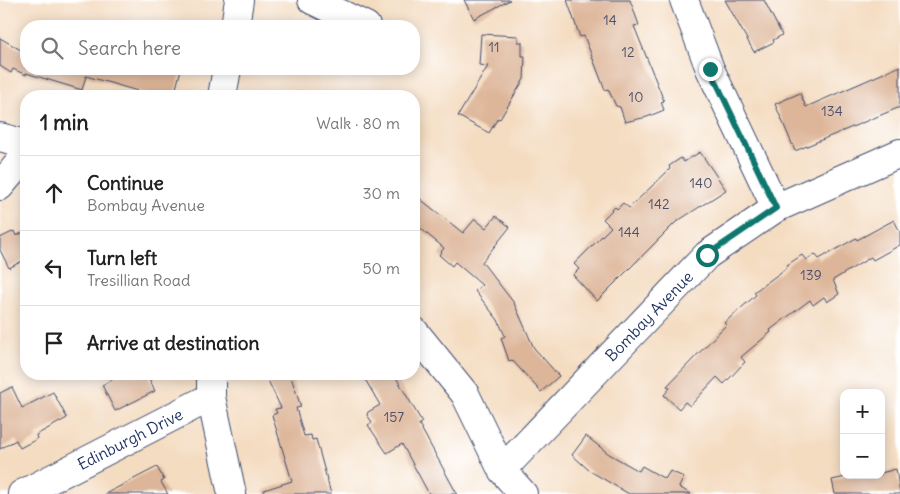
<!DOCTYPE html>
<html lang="en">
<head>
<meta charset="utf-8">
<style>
  body { margin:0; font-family:Delius,sans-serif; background:#f2f2f2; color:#222 }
  .controls { position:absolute; right:15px; bottom:15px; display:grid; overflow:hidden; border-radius:10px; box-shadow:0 2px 12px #0003 }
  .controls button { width:45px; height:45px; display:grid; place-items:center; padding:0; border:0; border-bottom:1px solid #e0e0e0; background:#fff; color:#222; font:25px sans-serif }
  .stop { position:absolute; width:15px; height:15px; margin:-11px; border:4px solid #0f766e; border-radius:50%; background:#fff }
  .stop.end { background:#0f766e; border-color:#fff; box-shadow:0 1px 5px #0008 }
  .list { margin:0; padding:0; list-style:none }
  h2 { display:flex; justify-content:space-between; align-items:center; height:65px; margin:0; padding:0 20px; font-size:21px }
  h2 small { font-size:16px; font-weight:400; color:#767676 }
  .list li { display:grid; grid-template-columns:32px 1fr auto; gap:15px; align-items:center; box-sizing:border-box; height:75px; padding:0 20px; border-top:1px solid #e0e0e0 }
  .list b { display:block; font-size:19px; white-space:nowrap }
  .list p { margin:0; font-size:16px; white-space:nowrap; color:#767676 }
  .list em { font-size:16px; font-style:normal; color:#767676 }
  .icon { flex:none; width:28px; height:28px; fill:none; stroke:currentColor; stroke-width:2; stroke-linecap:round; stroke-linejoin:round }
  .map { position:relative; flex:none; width:900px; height:494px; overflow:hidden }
  .search { position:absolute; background:#fff; box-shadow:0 2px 12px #0003; left:20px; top:20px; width:400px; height:55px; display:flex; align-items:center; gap:12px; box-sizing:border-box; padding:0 18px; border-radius:20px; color:#767676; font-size:19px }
  .panel { position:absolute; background:#fff; box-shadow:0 2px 12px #0003; left:20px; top:90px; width:400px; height:290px; border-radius:20px }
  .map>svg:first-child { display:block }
</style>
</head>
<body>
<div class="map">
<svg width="900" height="494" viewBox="0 0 900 494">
  <rect width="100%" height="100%" fill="#fff"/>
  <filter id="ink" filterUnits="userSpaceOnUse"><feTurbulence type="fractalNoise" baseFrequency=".02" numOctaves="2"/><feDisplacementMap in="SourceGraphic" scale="10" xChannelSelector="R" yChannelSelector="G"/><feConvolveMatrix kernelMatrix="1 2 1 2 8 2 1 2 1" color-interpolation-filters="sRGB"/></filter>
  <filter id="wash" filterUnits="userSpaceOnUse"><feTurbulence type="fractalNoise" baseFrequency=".0096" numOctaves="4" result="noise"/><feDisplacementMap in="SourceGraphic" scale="20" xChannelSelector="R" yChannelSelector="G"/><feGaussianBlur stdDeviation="1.12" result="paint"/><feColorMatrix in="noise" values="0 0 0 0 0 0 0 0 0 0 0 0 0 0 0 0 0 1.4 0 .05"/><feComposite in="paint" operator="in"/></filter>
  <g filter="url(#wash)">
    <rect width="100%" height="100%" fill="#f4dcc1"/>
    <g id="blocks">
      <path fill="#ddb598" d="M464 0H510L474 19Z
        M567 0H630L639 25 634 26 664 101 661 102 664 110 647 117 625 122 620 107 616 106 608 89 605 90 584 36 580 37Z
        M725 0H764L782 35 773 40 774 42 754 52Z
        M481 34 518 36V42H522V56H525L524 79 500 119 498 118 489 133 458 116 488 66 479 65Z
        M0 38 26 53V69H181L174 96 161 93V96H155L86 76 82 90 26 73V75L13 69 11 73 0 66Z
        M900 66V107L795 151 775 104 800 93 806 107Z
        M700 152 726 190 676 222 597 301 573 275 579 269 574 264 611 227 603 219 615 207 617 209 623 203 629 208 670 169 669 166 681 158 684 162Z
        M414 194 463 233 475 219 486 228 496 216 510 227 482 262 514 303 534 348 559 376 541 392 512 360 509 361 501 338 505 336 498 320 475 291 482 285 455 262 452 266 439 255 444 248 414 223Z
        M894 220 900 232V245L873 260 871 257 833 280 839 294 827 302 824 297 813 305 810 300 770 330 771 332 741 357 745 362 724 384 717 377 690 406 685 402 679 409 664 395 670 388 667 386 726 325 724 323 756 295 754 292 788 267 787 265 802 255 806 260 815 254 819 259 856 238 857 240Z
        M14 231 16 236 26 231V259L9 268 0 250V238Z
        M108 374H147L155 391 115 411 102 385 112 380Z
        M265 374H290L301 407 296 408 304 436 311 435 312 440 316 439 331 494H264V490L292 481 272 415 277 413 275 409 281 408Z
        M362 374H394L422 422 419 424 457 494H429L402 444 387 453 368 425 372 422 367 415 368 412 380 405Z
        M12 387 22 408 53 392 67 418 36 435 37 439 20 448 16 440 0 449V393Z
        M586 436 609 454 639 471 642 466 665 479 670 471 684 477 679 487 691 494H629L590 471 572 455Z
        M157 467 164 480 161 482 168 494H105Z
        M896 469 900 494H835L832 480 855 475H881V473Z"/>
    </g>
  </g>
  <g filter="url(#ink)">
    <use href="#blocks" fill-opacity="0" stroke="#3c496d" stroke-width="1"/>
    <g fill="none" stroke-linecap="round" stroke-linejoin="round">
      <defs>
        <path id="minor" d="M312 0 366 26
          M684 0 710 69 776 208
          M235 26 239 0
          M222 96 227 69
          M0 137 26 144
          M0 186 26 155
          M414 331 465 394 502 470 523 494
          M211 374V397L232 494
          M502 470 707 255 776 208 900 153
          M22 494 211 397"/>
      </defs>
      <use href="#minor" stroke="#3c496d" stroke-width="30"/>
      <use href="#minor" stroke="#fff" stroke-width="28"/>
    </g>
  </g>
  <g fill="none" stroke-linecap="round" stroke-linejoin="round" filter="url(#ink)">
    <path stroke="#0f766e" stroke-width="6" d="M707 255 776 208 710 69"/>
  </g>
  <g text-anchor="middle" stroke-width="4.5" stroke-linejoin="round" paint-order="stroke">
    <g font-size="14" fill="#4c506c">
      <text x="610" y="25">14</text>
      <text x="494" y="52">11</text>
      <text x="628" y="57">12</text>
      <text x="636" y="102">10</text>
      <text x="832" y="116">134</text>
      <text x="701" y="188">140</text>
      <text x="659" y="209">142</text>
      <text x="629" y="237">144</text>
      <text x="811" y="280">139</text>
      <text x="394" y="422">157</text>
    </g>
    <g font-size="16" fill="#1b2f5e" stroke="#fff">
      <text transform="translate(649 316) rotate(-46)" y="6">Bombay Avenue</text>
      <text transform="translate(130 439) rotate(-27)" y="6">Edinburgh Drive</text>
    </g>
  </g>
</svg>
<div class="controls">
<button>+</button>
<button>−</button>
</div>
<div class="stop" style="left:707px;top:255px"></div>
<div class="stop end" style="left:710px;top:69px"></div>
<div class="search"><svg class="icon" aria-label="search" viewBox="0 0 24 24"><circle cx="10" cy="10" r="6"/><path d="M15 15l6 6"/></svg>Search here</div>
<section class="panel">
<h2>1 min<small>Walk · 80 m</small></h2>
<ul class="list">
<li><svg class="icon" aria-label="ahead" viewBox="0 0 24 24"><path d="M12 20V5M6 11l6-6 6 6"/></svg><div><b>Continue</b><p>Bombay Avenue</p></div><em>30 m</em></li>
<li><svg class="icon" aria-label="left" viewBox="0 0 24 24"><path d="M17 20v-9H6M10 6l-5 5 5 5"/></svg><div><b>Turn left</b><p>Tresillian Road</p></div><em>50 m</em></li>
<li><svg class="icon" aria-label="arrive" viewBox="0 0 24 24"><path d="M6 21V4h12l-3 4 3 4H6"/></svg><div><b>Arrive at destination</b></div></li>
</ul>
</section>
</div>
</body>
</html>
